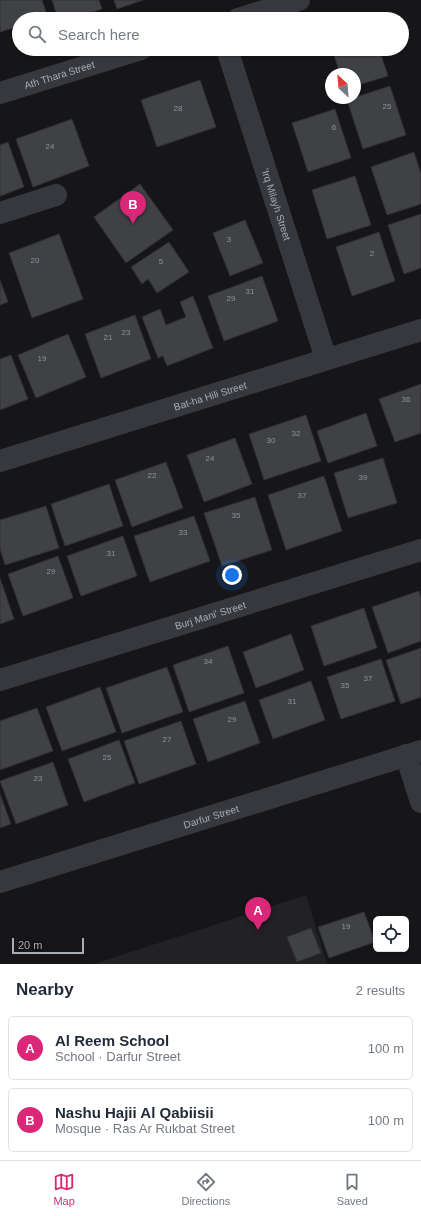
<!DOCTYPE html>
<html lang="en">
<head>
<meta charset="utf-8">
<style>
  body { margin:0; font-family:Arial,sans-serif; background:#f6f6f7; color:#1f2937 }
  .controls { position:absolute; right:12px; bottom:12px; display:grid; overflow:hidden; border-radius:6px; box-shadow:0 1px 3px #0004 }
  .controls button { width:36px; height:36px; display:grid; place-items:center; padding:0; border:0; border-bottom:1px solid #e0e1e3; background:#fff; color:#1f2937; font:20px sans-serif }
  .compass { position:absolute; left:325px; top:68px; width:36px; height:36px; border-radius:50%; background:#fff; box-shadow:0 1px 3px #0004; rotate:334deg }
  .scale { position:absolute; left:12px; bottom:10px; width:72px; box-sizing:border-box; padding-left:4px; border:2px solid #a8adb8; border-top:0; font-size:11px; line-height:14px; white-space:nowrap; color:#a8adb8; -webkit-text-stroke:3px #111113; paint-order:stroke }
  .you { position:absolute; left:232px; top:575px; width:14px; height:14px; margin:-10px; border:3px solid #fff; border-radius:50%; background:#1a73e8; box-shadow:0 0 0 6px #1a73e833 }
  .badge { display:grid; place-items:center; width:26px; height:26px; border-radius:50%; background:#db2777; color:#fff; font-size:13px; font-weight:700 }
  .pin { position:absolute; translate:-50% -33px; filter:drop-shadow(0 1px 2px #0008) }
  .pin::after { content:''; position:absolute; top:21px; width:14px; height:12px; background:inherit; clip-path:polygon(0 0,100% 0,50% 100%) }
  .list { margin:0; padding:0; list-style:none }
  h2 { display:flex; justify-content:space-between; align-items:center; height:52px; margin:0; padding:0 16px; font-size:17px }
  h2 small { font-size:13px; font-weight:400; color:#747a83 }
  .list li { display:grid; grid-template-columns:26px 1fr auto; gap:12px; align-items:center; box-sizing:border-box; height:64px; margin:0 8px 8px; padding:0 8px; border:1px solid #e0e1e3; border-radius:6px }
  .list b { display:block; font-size:15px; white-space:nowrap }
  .list p { margin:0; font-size:13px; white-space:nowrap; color:#747a83 }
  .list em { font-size:13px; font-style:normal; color:#747a83 }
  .icon { flex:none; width:22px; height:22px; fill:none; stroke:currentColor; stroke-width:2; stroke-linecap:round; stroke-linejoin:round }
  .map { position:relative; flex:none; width:421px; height:964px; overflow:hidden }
  .search { position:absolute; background:#fff; box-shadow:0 1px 3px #0004; left:12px; right:12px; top:12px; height:44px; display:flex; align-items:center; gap:10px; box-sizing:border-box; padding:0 14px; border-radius:22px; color:#747a83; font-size:15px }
  .sheet { height:196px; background:#fff }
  nav { display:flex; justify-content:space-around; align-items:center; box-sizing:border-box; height:56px; border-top:1px solid #e0e1e3; background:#fff; font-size:11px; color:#747a83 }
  nav a { display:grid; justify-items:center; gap:2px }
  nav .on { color:#db2777 }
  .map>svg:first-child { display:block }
</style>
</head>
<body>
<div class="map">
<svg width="421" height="964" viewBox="0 0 421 964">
  <rect width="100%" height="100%" fill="#161618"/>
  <path fill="#222225" d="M306 895 327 964H94Z"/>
  <path fill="#404145" stroke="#303034" d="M0 0H42L48 17 41 19H19V26L0 32Z
    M52 0H99L102 9 72 19H58Z
    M114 0H143L117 9Z
    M332 49H379L388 76 355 86V74H340Z
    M200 80 216 127 157 147 141 100Z
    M390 86 406 135 363 149 347 100Z
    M335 109 351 158 308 172 292 123Z
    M72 119 89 166 33 187 16 139Z
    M8 142 24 187 0 196V145Z
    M414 152 421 174V204L387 215 371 167Z
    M355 176 371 225 327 239 312 190Z
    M140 184 173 230 126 263 94 217Z
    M421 214V268L404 274 388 225Z
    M245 220 263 263 230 276 213 233Z
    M379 232 395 281 352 296 336 247Z
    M59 234 83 299 32 318 9 253Z
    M169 242 189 272 157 293 148 279 142 284 131 267Z
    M262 276 278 321 224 341 208 296Z
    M0 280 8 302 0 305Z
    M193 296 213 348 167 366 163 356 158 358 142 317 160 309 166 325 186 317 180 302Z
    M135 315 151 359 101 378 85 334Z
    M68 334 86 377 36 398 18 355Z
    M11 355 28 399 0 410V359Z
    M421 384V433L395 442 379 399Z
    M366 413 377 446 328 463 317 431Z
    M306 415 321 461 264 480 249 434Z
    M235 438 252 484 204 502 187 455Z
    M383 458 397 503 348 518 334 473Z
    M166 462 183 508 132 527 115 480Z
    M324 476 342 531 286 550 268 495Z
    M109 484 123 526 65 546 51 504Z
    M255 497 272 550 222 566 204 513Z
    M46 506 59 548 5 565 0 549V520Z
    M194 516 210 561 150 582 134 536Z
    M123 536 137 576 81 596 67 556Z
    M58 556 73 598 23 616 8 574Z
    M0 578 14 619 0 624Z
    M419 591 421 598V641L388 653 372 607Z
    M364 608 377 648 324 666 311 626Z
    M291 634 304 670 256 688 243 652Z
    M228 646 244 693 189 712 173 665Z
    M421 648V697L401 704 386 660Z
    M381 659 395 701 341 719 327 677Z
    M167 667 183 712 122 733 106 688Z
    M311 681 325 720 273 739 259 700Z
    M100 687 116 732 62 751 46 707Z
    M245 701 260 743 208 762 193 719Z
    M37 708 53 751 0 770V721Z
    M181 721 196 764 139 784 124 741Z
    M119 740 135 783 84 802 68 759Z
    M53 762 68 805 16 824 0 781Z
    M0 794 11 824 0 828Z
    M364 912 375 942 329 958 318 927Z
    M311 928 321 953 297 962 287 937Z"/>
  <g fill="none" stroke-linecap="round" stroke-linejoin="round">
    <g stroke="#37383d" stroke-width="22">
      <path d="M238 19 299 0"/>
      <path id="s1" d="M227 49 326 359"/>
      <path id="s2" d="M0 93 141 49"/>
      <path d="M0 213 56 195"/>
      <path id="s3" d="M0 461 421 330"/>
      <path id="s4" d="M0 680 421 550"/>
      <path d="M406 755 421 802"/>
      <path id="s5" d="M0 882 421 751"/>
    </g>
  </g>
  <g text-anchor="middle" stroke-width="3" stroke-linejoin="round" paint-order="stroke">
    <g font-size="8" fill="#8e929b">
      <text x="387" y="109">25</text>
      <text x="178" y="111">28</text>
      <text x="334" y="130">6</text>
      <text x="50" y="149">24</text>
      <text x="229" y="242">3</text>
      <text x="372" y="256">2</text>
      <text x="35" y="263">20</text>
      <text x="161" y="264">5</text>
      <text x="250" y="294">31</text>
      <text x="231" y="301">29</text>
      <text x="126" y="335">23</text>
      <text x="108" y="340">21</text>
      <text x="42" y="361">19</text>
      <text x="406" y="402">36</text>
      <text x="296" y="436">32</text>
      <text x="271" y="443">30</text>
      <text x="210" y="461">24</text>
      <text x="152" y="478">22</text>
      <text x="363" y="480">39</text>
      <text x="302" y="498">37</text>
      <text x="236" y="518">35</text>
      <text x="183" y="535">33</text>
      <text x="111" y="556">31</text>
      <text x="51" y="574">29</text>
      <text x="208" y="664">34</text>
      <text x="368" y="681">37</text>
      <text x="345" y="688">35</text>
      <text x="292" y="704">31</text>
      <text x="232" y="722">29</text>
      <text x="167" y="742">27</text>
      <text x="107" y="760">25</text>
      <text x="38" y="781">23</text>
      <text x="346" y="929">19</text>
    </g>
    <g font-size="10" fill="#a8adb8" stroke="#111113">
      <text dy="4" stroke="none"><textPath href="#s2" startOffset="62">Ath Thara Street</textPath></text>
      <text dy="4" stroke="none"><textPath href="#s1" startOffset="163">'Irq Milayh Street</textPath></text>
      <text dy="4" stroke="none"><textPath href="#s3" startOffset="220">Bat-ha Hili Street</textPath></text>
      <text dy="4" stroke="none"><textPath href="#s4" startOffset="220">Burj Mani' Street</textPath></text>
      <text dy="4" stroke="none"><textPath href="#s5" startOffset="221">Darfur Street</textPath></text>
    </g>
  </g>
</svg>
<div class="controls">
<button><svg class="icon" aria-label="locate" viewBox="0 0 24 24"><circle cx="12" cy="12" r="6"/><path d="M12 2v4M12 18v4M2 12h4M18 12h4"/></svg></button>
</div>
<svg class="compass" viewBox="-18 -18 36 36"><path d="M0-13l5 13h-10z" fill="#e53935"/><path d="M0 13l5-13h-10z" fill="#747a83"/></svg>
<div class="scale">20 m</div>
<div class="you"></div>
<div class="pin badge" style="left:258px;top:930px">A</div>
<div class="pin badge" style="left:133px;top:224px">B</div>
<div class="search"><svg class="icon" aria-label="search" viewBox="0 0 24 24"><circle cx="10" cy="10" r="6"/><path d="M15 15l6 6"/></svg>Search here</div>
</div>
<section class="sheet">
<h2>Nearby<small>2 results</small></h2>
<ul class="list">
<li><span class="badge">A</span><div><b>Al Reem School</b><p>School · Darfur Street</p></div><em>100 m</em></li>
<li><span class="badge">B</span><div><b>Nashu Hajii Al Qabiisii</b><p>Mosque · Ras Ar Rukbat Street</p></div><em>100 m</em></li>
</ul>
</section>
<nav>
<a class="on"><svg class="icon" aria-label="map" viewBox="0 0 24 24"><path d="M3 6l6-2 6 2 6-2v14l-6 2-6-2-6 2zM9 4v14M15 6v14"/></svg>Map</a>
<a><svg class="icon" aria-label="directions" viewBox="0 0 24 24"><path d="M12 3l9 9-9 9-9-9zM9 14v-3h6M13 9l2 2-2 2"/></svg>Directions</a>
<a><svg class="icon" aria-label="saved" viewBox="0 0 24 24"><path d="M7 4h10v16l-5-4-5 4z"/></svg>Saved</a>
</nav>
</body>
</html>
